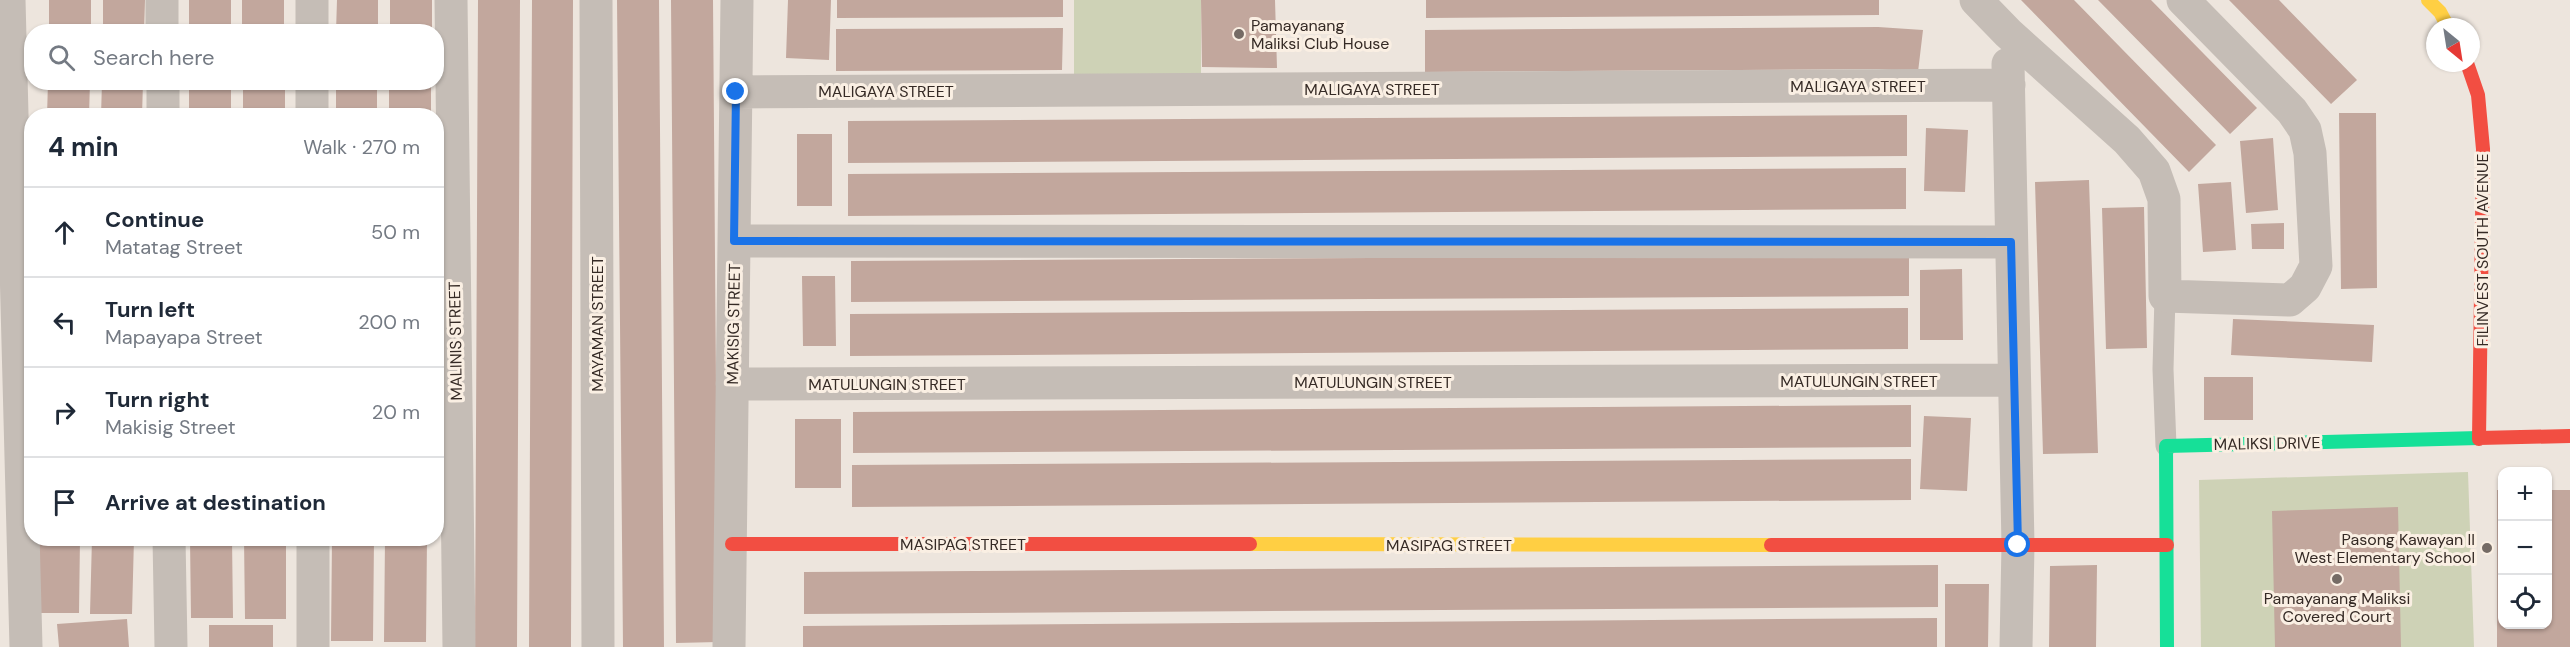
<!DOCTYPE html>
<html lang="en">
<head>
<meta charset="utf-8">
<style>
  body { margin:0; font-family:"DM Sans",sans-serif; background:#f6f6f7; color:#1f2937 }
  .controls { position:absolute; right:18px; bottom:18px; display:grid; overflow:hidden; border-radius:12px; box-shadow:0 2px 4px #0004 }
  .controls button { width:54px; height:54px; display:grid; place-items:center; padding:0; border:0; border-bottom:2px solid #e0e1e3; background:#fff; color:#1f2937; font:30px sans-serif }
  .compass { position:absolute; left:2426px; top:18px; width:54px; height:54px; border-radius:50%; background:#fff; box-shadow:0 2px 4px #0004; rotate:150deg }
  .stop { position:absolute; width:18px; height:18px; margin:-14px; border:4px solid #1a73e8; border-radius:50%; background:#fff }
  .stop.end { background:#1a73e8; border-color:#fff; box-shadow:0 2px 6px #0008 }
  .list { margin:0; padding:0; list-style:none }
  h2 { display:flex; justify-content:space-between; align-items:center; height:78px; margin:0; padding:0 24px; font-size:26px }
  h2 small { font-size:20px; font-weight:400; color:#747a83 }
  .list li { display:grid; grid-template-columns:39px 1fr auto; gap:18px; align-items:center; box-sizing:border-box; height:90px; padding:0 24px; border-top:2px solid #e0e1e3 }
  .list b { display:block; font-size:22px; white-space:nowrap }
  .list p { margin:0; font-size:20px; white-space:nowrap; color:#747a83 }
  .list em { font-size:20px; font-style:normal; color:#747a83 }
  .icon { flex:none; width:33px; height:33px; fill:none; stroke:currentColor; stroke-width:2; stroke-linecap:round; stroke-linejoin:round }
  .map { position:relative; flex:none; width:2570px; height:647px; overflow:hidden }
  .search { position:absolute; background:#fff; box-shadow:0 2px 4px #0004; left:24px; top:24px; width:420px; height:66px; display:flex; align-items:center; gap:15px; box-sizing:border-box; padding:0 21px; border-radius:24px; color:#747a83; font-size:22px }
  .panel { position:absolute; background:#fff; box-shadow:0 2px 4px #0004; left:24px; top:108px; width:420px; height:438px; border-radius:24px }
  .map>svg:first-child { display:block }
</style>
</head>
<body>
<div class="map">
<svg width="2570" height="647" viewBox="0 0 2570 647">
  <rect width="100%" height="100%" fill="#ede5dd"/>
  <path fill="#ced2b6" d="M1074 0H1201V81L1074 82Z
    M2468 472 2474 647H2201L2199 480Z"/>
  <path fill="#c2a79d" d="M49 0H91V32H49Z
    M103 0H145L144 32H103Z
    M189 0H231V32H189Z
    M242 0H284V32H242Z
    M337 0H378V32H336Z
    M390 0H432V32H390Z
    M478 0H520L517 647H475Z
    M532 0H573L571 647H529Z
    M617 0H659L664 647H623Z
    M671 0H713L718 642 676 643Z
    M788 0H831L829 60 786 58Z
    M837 0H1063V17L837 18Z
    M1201 0H1275L1277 68 1202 67Z
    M1426 0H1879V15L1426 18Z
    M2021 0H2074L2216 145 2189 172Z
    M2098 0H2151L2257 108 2230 134Z
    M2229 0H2279L2357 80 2331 104Z
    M1878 27 1923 30 1918 72 1879 69 1425 72V30Z
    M1063 28 1062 70 836 71V29Z
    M48 82H90L89 116H47Z
    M102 82H143L142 116H101Z
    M189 82H231V116H189Z
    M243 82H285V116H243Z
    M336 82H377V116H336Z
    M389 82H431V116H389Z
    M2339 113H2376L2377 288 2341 289Z
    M1907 115V156L848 163V121Z
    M1926 128 1968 130 1965 192 1924 191Z
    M797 134H832V206H797Z
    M2273 138 2278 210 2246 213 2240 141Z
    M1906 168V209L848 216V174Z
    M2089 180 2098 453 2043 454 2035 182Z
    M2231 182 2236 250 2203 252 2198 184Z
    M2144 207 2147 348 2106 349 2102 208Z
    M2284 223V249H2252L2251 224Z
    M1909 255V296L851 302V261Z
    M1962 269 1963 340H1920V270Z
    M802 276H835L836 346H803Z
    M1908 308V349L850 356V314Z
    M2233 319 2374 325 2372 362 2231 355Z
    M2204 377H2253V420H2204Z
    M1911 405V447L853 453V412Z
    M1924 416 1971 418 1967 491 1920 489Z
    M795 419H841V488H795Z
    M1911 459V500L852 507V465Z
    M2497 490H2502V624H2548V490H2570V647H2497Z
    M2398 507 2401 647H2275L2272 511Z
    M38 538H80L79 613H37Z
    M92 538H134L132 614H90Z
    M190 538H232L233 618H191Z
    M244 538H286V619H245Z
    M332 538H374L373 641H331Z
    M385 538H427L426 642H384Z
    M1938 565V607L804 614V572Z
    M2097 565 2096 647H2049L2050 566Z
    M1945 584H1989L1988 647H1945Z
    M1937 618V647H803V626Z
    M127 619 129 647H59L57 624Z
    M209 625H273V647H209Z"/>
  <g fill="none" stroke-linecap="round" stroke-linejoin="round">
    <path stroke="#c5bdb6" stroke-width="21" d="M2165 296 2163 369 2166 446"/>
    <path stroke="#c5bdb6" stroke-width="33" d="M9 0 26 647
      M162 0V32
      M312 0V32
      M451 0 459 647
      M596 0 598 647
      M1976 0 2008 33 2127 140 2154 171 2164 199 2165 296 2290 300 2305 287 2316 266 2310 153 2305 130 2292 111 2183 0
      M2008 64 2018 545 2016 647
      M163 82V116
      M312 82V116
      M736 92 2009 85
      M734 241 2011 242
      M732 384 2014 380
      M169 538 171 647
      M313 538V647
      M729 647 737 0"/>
    <path stroke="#16e098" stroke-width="14" d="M2167 647 2166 446 2479 438"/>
    <path stroke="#ffcf43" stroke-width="14" d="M2428 0 2440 12 2448 27
      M1250 544 1771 545"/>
    <path stroke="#f24e42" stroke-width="14" d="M2467 63 2478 95 2483 149 2479 439
      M2479 438 2570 436
      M732 544H1250
      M1771 545H2167"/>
  </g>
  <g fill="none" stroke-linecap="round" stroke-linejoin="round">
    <path stroke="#1a73e8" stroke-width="8" d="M736 92 734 241 2011 242 2018 545"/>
  </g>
  <g fill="#756b65" stroke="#faefe3" stroke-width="2">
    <circle cx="1239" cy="34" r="6"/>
    <circle cx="2487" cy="548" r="6"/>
    <circle cx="2337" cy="579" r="6"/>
  </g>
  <g text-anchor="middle" stroke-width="6" stroke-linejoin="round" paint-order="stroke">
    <g font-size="16" fill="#352a25" stroke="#faefe3" text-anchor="start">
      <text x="1251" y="31">Pamayanang<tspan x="1251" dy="18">Maliksi Club House</tspan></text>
      <text x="2475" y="545" text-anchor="end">Pasong Kawayan II<tspan x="2475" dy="18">West Elementary School</tspan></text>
      <text x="2337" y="604" text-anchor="middle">Pamayanang Maliksi<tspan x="2337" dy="18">Covered Court</tspan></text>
    </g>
    <g font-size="16" fill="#352a25" stroke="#faefe3">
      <text x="1858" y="92">MALIGAYA STREET</text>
      <text x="1372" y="95">MALIGAYA STREET</text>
      <text x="886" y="97">MALIGAYA STREET</text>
      <text transform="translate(2482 250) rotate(-90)" y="6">FILINVEST SOUTH AVENUE</text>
      <text transform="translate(597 324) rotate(-90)" y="6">MAYAMAN STREET</text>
      <text transform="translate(733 324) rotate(-89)" y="6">MAKISIG STREET</text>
      <text transform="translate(455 341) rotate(-91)" y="6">MALINIS STREET</text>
      <text x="1859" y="387">MATULUNGIN STREET</text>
      <text x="1373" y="388">MATULUNGIN STREET</text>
      <text x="887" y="390">MATULUNGIN STREET</text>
      <text transform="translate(2267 443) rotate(-1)" y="6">MALIKSI DRIVE</text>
      <text x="963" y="550">MASIPAG STREET</text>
      <text x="1449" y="551">MASIPAG STREET</text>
    </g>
  </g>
</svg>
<div class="controls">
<button>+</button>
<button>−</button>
<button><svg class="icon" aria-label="locate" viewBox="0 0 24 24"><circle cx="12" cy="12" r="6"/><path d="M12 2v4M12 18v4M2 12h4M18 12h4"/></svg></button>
</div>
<svg class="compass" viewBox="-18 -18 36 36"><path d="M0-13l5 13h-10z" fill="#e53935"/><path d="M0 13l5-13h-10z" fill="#747a83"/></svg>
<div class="stop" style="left:2018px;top:545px"></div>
<div class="stop end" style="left:736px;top:92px"></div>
<div class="search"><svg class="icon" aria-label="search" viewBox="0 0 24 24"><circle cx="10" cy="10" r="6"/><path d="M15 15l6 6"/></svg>Search here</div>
<section class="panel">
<h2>4 min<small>Walk · 270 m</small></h2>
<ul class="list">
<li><svg class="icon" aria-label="ahead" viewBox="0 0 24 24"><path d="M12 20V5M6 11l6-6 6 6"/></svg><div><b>Continue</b><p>Matatag Street</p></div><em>50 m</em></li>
<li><svg class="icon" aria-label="left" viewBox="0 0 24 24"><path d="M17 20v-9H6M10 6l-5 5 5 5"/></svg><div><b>Turn left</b><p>Mapayapa Street</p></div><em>200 m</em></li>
<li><svg class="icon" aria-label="right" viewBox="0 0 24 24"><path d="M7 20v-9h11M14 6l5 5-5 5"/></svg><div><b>Turn right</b><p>Makisig Street</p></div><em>20 m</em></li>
<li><svg class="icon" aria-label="arrive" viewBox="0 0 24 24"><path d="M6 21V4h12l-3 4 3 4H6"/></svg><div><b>Arrive at destination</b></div></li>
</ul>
</section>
</div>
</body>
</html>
